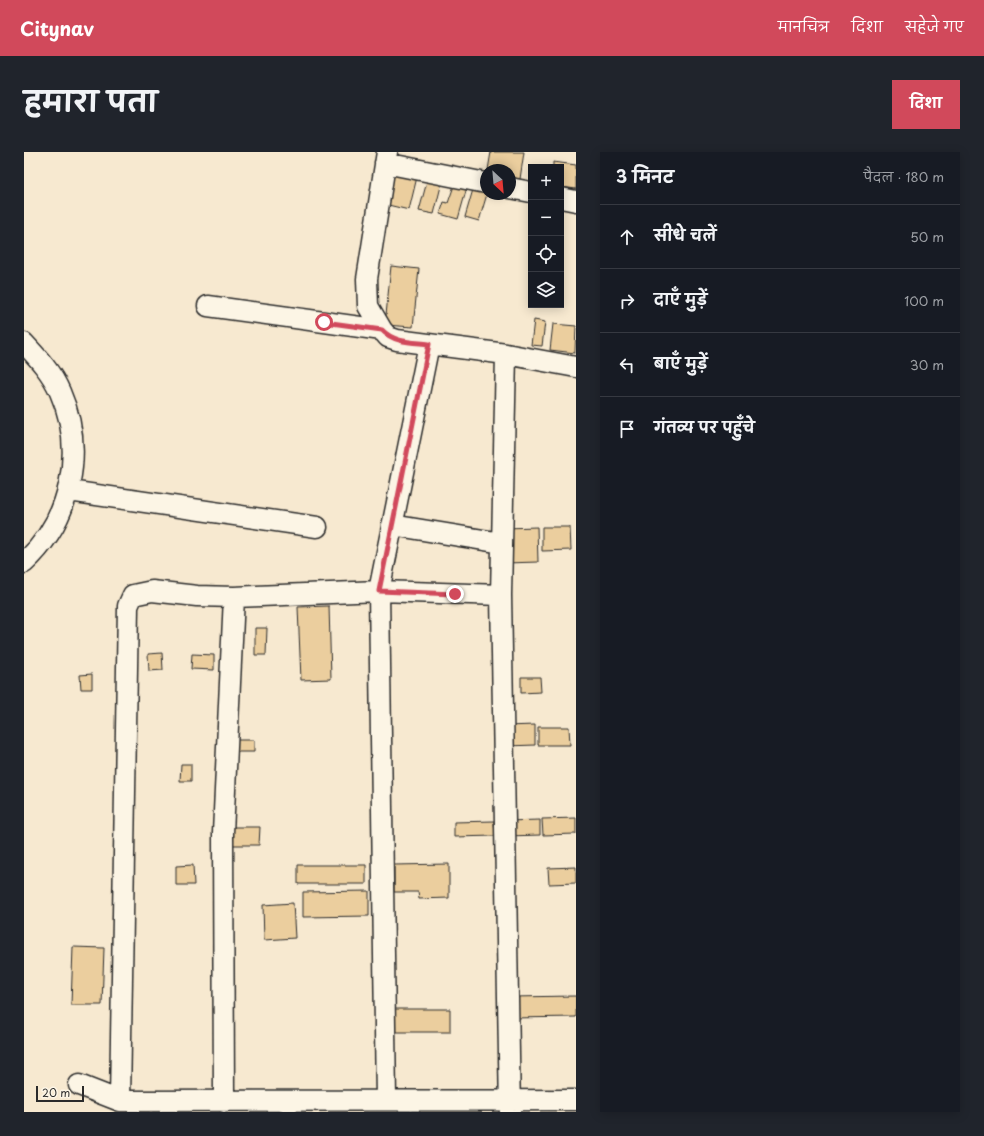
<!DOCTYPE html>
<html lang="hi">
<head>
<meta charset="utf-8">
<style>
  body { margin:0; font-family:"Playpen Sans","Playpen Sans Deva",sans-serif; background:#20242c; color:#f1f3f6 }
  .controls { position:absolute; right:12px; top:12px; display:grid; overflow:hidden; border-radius:0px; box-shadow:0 2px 10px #0003 }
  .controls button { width:36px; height:36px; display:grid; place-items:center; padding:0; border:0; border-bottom:1px solid #363941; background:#171b24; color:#f1f3f6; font:20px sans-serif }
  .compass { position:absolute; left:456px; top:12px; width:36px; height:36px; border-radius:50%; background:#171b24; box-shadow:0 2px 10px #0003; rotate:154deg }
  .scale { position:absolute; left:12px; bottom:10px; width:48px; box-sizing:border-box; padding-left:4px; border:2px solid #2b2b2b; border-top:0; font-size:11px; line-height:14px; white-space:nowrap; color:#2b2b2b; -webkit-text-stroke:3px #fcf5e5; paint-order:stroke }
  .stop { position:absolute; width:12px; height:12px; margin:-9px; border:3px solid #d1495b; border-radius:50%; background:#fff }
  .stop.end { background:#d1495b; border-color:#fff; box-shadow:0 1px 4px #0008 }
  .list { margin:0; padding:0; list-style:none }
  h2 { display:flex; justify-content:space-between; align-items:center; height:52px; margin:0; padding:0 16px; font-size:17px }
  h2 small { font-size:13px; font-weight:400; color:#9ea1a6 }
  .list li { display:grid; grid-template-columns:26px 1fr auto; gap:12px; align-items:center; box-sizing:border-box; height:64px; padding:0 16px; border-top:1px solid #363941 }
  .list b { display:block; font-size:15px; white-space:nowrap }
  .list em { font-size:13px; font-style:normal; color:#9ea1a6 }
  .icon { flex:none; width:22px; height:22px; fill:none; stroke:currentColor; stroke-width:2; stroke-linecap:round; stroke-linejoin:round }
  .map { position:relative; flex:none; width:552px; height:960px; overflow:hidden; border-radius:0px }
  header { display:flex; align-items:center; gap:24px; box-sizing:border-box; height:56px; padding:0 20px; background:#d1495b; color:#fff }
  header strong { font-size:19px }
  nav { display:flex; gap:22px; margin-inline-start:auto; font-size:14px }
  .intro { display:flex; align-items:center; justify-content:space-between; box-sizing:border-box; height:96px; padding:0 24px }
  h1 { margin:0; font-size:28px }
  .button { padding:10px 18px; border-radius:0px; background:#d1495b; color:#fff; font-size:14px; font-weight:700 }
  main { display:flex; gap:24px; padding:0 24px }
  aside { flex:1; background:#171b24; border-radius:0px; box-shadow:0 2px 10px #0003 }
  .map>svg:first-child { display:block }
</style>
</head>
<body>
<header>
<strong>Citynav</strong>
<nav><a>मानचित्र</a><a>दिशा</a><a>सहेजे गए</a></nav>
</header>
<div class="intro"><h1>हमारा पता</h1><a class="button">दिशा</a></div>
<main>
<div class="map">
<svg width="552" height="960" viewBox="0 0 552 960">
  <rect width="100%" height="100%" fill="#f7e9d0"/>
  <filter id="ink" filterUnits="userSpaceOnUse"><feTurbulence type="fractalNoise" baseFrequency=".025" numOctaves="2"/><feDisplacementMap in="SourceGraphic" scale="8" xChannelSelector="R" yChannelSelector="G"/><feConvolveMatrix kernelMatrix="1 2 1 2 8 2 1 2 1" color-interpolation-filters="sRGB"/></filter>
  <g filter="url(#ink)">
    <path fill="#ebce9e" stroke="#2b2b2b" d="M467 0H500L496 27 486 25V18H464Z
      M529 10 552 13V37L537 35V15H529Z
      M367 19 393 25 385 58 360 52Z
      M405 22 419 26 410 62 395 59Z
      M432 28 444 32 434 67 416 62 420 50 424 51Z
      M450 34 462 38 463 42 455 69 441 65Z
      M367 114 395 117 389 175 361 173Z
      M510 168 521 170 518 194 507 193Z
      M529 172 552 174 551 201 526 198Z
      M513 375 514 410 482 411 481 376Z
      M518 375H546L547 398 518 399Z
      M305 454 307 527 277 528 274 455Z
      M231 476H243L242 503H231Z
      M138 501 139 518 125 519 124 502Z
      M168 502 190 503V518L167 517Z
      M68 522V537H57L56 523Z
      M497 525H516L517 540 497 541Z
      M511 573V593L483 594 482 574Z
      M514 575H545L546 593H514Z
      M212 588H230V600H212Z
      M157 612H167V629H156Z
      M552 666V682L519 683 518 667Z
      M516 668V683L483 684 482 669Z
      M470 669 471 684 430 685V670Z
      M209 675H236L235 693H209Z
      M425 712V746L395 747 394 740H370V713Z
      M169 713 170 733H152V714Z
      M274 713H342V732H274Z
      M552 715V731L525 732 524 716Z
      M345 739V764L279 765V740Z
      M269 751 271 786 240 788 239 753Z
      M49 795 80 796 78 853H47Z
      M552 844V865L487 866V845Z
      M365 857H426V880H365Z"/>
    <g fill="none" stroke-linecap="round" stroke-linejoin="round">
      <defs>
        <path id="minor" d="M363 0 343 127 344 154 358 178 364 185 373 188 482 202 552 215
          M361 11 462 31
          M486 36 507 40
          M537 46 552 49
          M184 154 358 178
          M0 191C14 206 28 221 36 240 62 299 47 368 0 411
          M482 202 477 443 486 960
          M45 339 293 375
          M368 373 478 391
          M210 445 355 439 477 443
          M55 933 96 949 552 948
          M362 948 355 439 405 192
          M96 949 104 454 109 443 128 439 173 444 210 445 199 681 200 950"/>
      </defs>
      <use href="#minor" stroke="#2b2b2b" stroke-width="23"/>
      <use href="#minor" stroke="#fcf5e5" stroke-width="20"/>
    </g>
  </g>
  <g fill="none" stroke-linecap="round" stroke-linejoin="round" filter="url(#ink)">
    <path stroke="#d1495b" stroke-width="5" d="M300 170 358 178C370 191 389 190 405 192L355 439 431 442"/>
  </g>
</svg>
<div class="controls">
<button>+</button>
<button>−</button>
<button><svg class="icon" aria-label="locate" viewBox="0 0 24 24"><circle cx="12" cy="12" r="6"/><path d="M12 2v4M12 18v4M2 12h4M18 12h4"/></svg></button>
<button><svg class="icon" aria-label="layers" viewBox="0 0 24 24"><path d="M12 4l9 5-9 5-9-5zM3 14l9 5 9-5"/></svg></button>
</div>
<svg class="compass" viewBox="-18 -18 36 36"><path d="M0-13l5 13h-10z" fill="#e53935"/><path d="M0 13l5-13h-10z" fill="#9ea1a6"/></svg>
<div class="scale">20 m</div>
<div class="stop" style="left:300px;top:170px"></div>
<div class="stop end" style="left:431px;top:442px"></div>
</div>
<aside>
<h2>3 मिनट<small>पैदल · 180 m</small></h2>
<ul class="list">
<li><svg class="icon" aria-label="ahead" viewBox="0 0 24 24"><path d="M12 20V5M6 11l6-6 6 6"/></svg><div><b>सीधे चलें</b></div><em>50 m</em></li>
<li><svg class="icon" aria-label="right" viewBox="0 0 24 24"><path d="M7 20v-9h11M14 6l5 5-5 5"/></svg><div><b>दाएँ मुड़ें</b></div><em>100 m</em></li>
<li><svg class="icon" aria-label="left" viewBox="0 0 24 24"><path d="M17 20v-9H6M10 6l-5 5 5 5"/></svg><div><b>बाएँ मुड़ें</b></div><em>30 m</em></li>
<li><svg class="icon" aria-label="arrive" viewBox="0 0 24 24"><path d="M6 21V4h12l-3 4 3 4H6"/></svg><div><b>गंतव्य पर पहुँचे</b></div></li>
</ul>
</aside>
</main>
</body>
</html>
